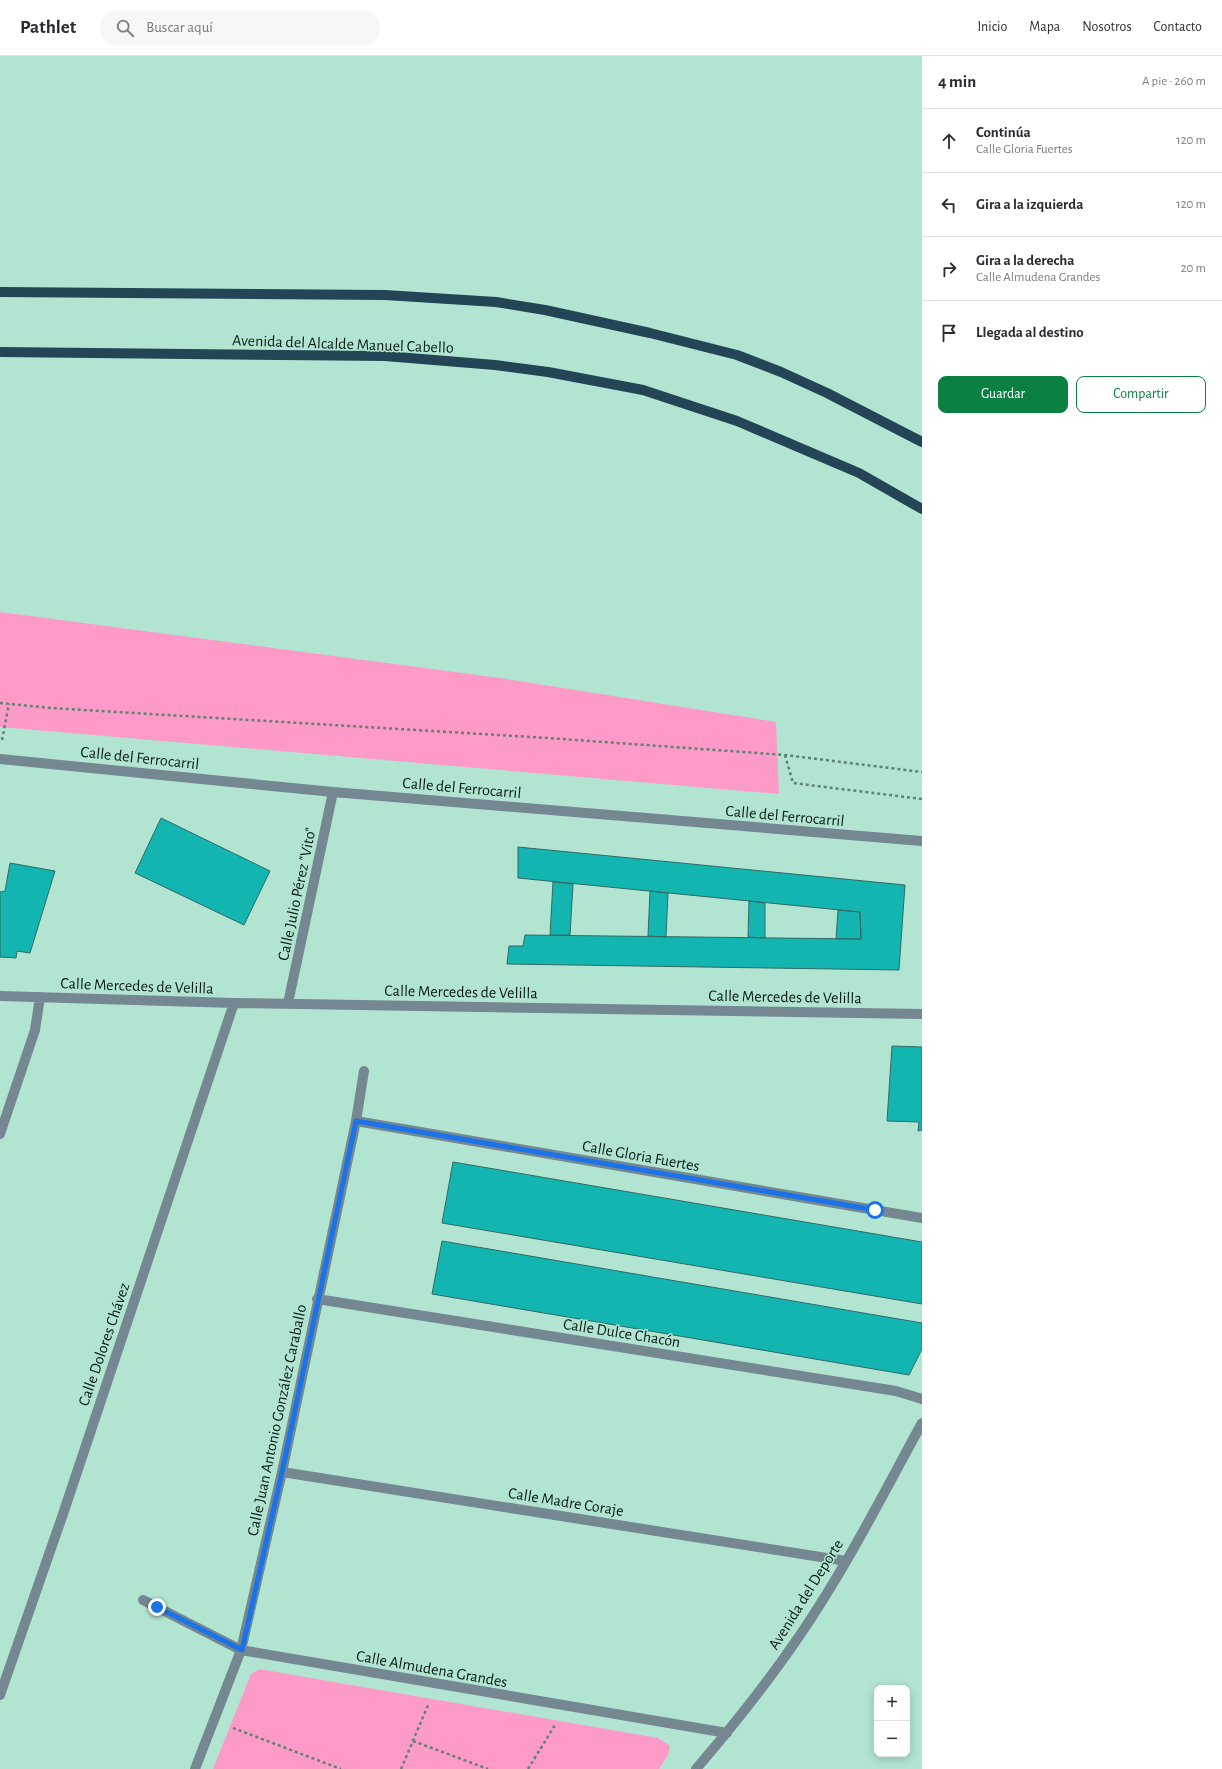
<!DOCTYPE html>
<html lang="es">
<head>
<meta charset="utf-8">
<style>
  body { margin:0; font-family:"Alegreya Sans",sans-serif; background:#f7f7f7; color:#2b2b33 }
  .controls { position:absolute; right:12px; bottom:12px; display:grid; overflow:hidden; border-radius:8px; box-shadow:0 2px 10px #0003 }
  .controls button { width:36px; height:36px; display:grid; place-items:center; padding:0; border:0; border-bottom:1px solid #e1e1e2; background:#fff; color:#2b2b33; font:20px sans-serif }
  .stop { position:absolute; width:12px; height:12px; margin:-9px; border:3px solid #1a73e8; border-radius:50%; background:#fff }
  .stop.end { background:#1a73e8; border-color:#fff; box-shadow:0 1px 4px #0008 }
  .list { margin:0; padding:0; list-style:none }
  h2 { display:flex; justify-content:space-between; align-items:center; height:52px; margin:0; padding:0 16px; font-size:17px }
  h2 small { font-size:13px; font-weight:400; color:#7c7c81 }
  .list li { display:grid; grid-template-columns:26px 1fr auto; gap:12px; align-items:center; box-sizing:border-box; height:64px; padding:0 16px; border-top:1px solid #e1e1e2 }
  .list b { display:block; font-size:15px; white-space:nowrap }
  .list p { margin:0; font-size:13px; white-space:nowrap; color:#7c7c81 }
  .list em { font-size:13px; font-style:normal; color:#7c7c81 }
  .actions { display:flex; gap:8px; padding:12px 16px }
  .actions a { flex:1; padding:9px 0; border:1px solid #0b8043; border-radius:8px; text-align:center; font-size:14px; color:#0b8043 }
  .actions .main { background:#0b8043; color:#fff }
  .icon { flex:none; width:22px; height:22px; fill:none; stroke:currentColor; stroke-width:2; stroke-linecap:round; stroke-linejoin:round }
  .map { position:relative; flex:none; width:922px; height:1713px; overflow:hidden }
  header { display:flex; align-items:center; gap:24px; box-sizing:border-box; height:56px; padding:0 20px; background:#fff; border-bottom:1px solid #e1e1e2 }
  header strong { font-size:19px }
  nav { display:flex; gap:22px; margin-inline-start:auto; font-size:14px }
  .search { width:280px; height:36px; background:#f7f7f7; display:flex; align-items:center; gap:10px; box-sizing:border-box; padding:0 14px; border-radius:22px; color:#7c7c81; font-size:15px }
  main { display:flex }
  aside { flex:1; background:#fff }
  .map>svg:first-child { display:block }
</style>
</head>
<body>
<header>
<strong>Pathlet</strong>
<div class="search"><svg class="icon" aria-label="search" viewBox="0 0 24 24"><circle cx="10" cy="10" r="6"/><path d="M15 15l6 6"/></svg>Buscar aquí</div>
<nav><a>Inicio</a><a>Mapa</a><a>Nosotros</a><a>Contacto</a></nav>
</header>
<main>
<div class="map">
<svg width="922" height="1713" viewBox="0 0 922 1713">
  <rect width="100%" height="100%" fill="#b2e4d2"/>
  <path fill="#fe9ac8" d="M0 556 500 622 776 666 779 738 0 671Z
    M259 1613 658 1682 670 1690 668 1699 659 1713H213L251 1618Z"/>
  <path fill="#13b5b0" stroke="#336966" d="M161 762 270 815 244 869 135 817Z
    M518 791 905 829 899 914 507 908 509 890H523L525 879 861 883 860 856 518 822Z
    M10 807 55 815 30 897 17 895 16 902 0 901V836L5 835Z
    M553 826 573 828 570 879H550Z
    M650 835 668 837 666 881 648 880Z
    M749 845 765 847V882L748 881Z
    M838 854 860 856 861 883H836Z
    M892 990 922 991V1074L918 1075 919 1066 887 1065Z
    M453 1106 922 1186V1248L442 1167Z
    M442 1185 922 1267V1293L909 1319 432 1238Z"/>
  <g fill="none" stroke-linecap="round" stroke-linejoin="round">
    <path stroke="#5f8276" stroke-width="2.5" stroke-dasharray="3 3" stroke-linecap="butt" d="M0 647 51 652 548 682 785 699 922 716
      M2 684 9 648
      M785 699 793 727 922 743
      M233 1672 341 1713
      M413 1685 488 1713
      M401 1713 429 1647
      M528 1713 555 1669"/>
    <path stroke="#758790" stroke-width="10" d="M0 703 333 736 922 785
      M0 940 234 947 922 958
      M288 947 333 736
      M356 1065 922 1162
      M0 1078 35 974 40 941
      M317 1243 896 1335 922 1343
      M282 1416 846 1505
      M143 1544 241 1594 727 1677
      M0 1639 63 1458 234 947
      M195 1713 241 1594 282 1416 356 1065 364 1015
      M696 1713C733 1670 768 1626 800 1579 846 1512 883 1438 922 1367"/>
    <path stroke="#234556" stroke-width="10" d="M0 236 385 239 496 246 545 254 650 277 737 299 781 316 827 337 922 386
      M0 296 385 300 495 309 548 316 643 334 737 365 859 417 922 453"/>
  </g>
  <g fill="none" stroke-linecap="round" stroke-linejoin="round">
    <path stroke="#1a73e8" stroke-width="5" d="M157 1551 242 1594 282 1416 356 1065 875 1154"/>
  </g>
  <g text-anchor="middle" stroke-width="3" stroke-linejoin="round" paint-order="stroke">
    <g font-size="16" fill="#081b15" stroke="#b2e4d2">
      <text transform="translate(343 287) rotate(2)" y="6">Avenida del Alcalde Manuel Cabello</text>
      <text transform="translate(140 701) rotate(6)" y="6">Calle del Ferrocarril</text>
      <text transform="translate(462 731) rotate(5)" y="6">Calle del Ferrocarril</text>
      <text transform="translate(785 759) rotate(5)" y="6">Calle del Ferrocarril</text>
      <text transform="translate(296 838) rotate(-78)" y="6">Calle Julio Pérez "Vito"</text>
      <text transform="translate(137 929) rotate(2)" y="6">Calle Mercedes de Velilla</text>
      <text transform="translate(461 935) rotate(1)" y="6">Calle Mercedes de Velilla</text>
      <text transform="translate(785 940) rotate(1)" y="6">Calle Mercedes de Velilla</text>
      <text transform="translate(641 1099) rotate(10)" y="6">Calle Gloria Fuertes</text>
      <text transform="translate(622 1276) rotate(9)" y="6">Calle Dulce Chacón</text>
      <text transform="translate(103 1288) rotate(-71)" y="6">Calle Dolores Chávez</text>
      <text transform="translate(276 1364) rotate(-78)" y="6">Calle Juan Antonio González Caraballo</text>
      <text transform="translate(566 1445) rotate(9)" y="6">Calle Madre Coraje</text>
      <text transform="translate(805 1538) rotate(-58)" y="6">Avenida del Deporte</text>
      <text transform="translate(432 1612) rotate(10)" y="6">Calle Almudena Grandes</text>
    </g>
  </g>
</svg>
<div class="controls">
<button>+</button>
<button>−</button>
</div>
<div class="stop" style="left:875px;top:1154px"></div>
<div class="stop end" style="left:157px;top:1551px"></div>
</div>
<aside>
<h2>4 min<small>A pie · 260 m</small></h2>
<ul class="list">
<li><svg class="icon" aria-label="ahead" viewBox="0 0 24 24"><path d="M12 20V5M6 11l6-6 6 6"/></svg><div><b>Continúa</b><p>Calle Gloria Fuertes</p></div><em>120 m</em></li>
<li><svg class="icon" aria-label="left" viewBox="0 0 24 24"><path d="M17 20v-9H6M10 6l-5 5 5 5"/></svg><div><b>Gira a la izquierda</b></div><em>120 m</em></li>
<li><svg class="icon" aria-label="right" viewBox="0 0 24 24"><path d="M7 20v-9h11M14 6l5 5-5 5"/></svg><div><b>Gira a la derecha</b><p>Calle Almudena Grandes</p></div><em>20 m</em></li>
<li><svg class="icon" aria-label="arrive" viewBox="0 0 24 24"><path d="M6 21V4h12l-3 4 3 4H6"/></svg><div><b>Llegada al destino</b></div></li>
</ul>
<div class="actions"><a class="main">Guardar</a><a>Compartir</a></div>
</aside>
</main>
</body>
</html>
